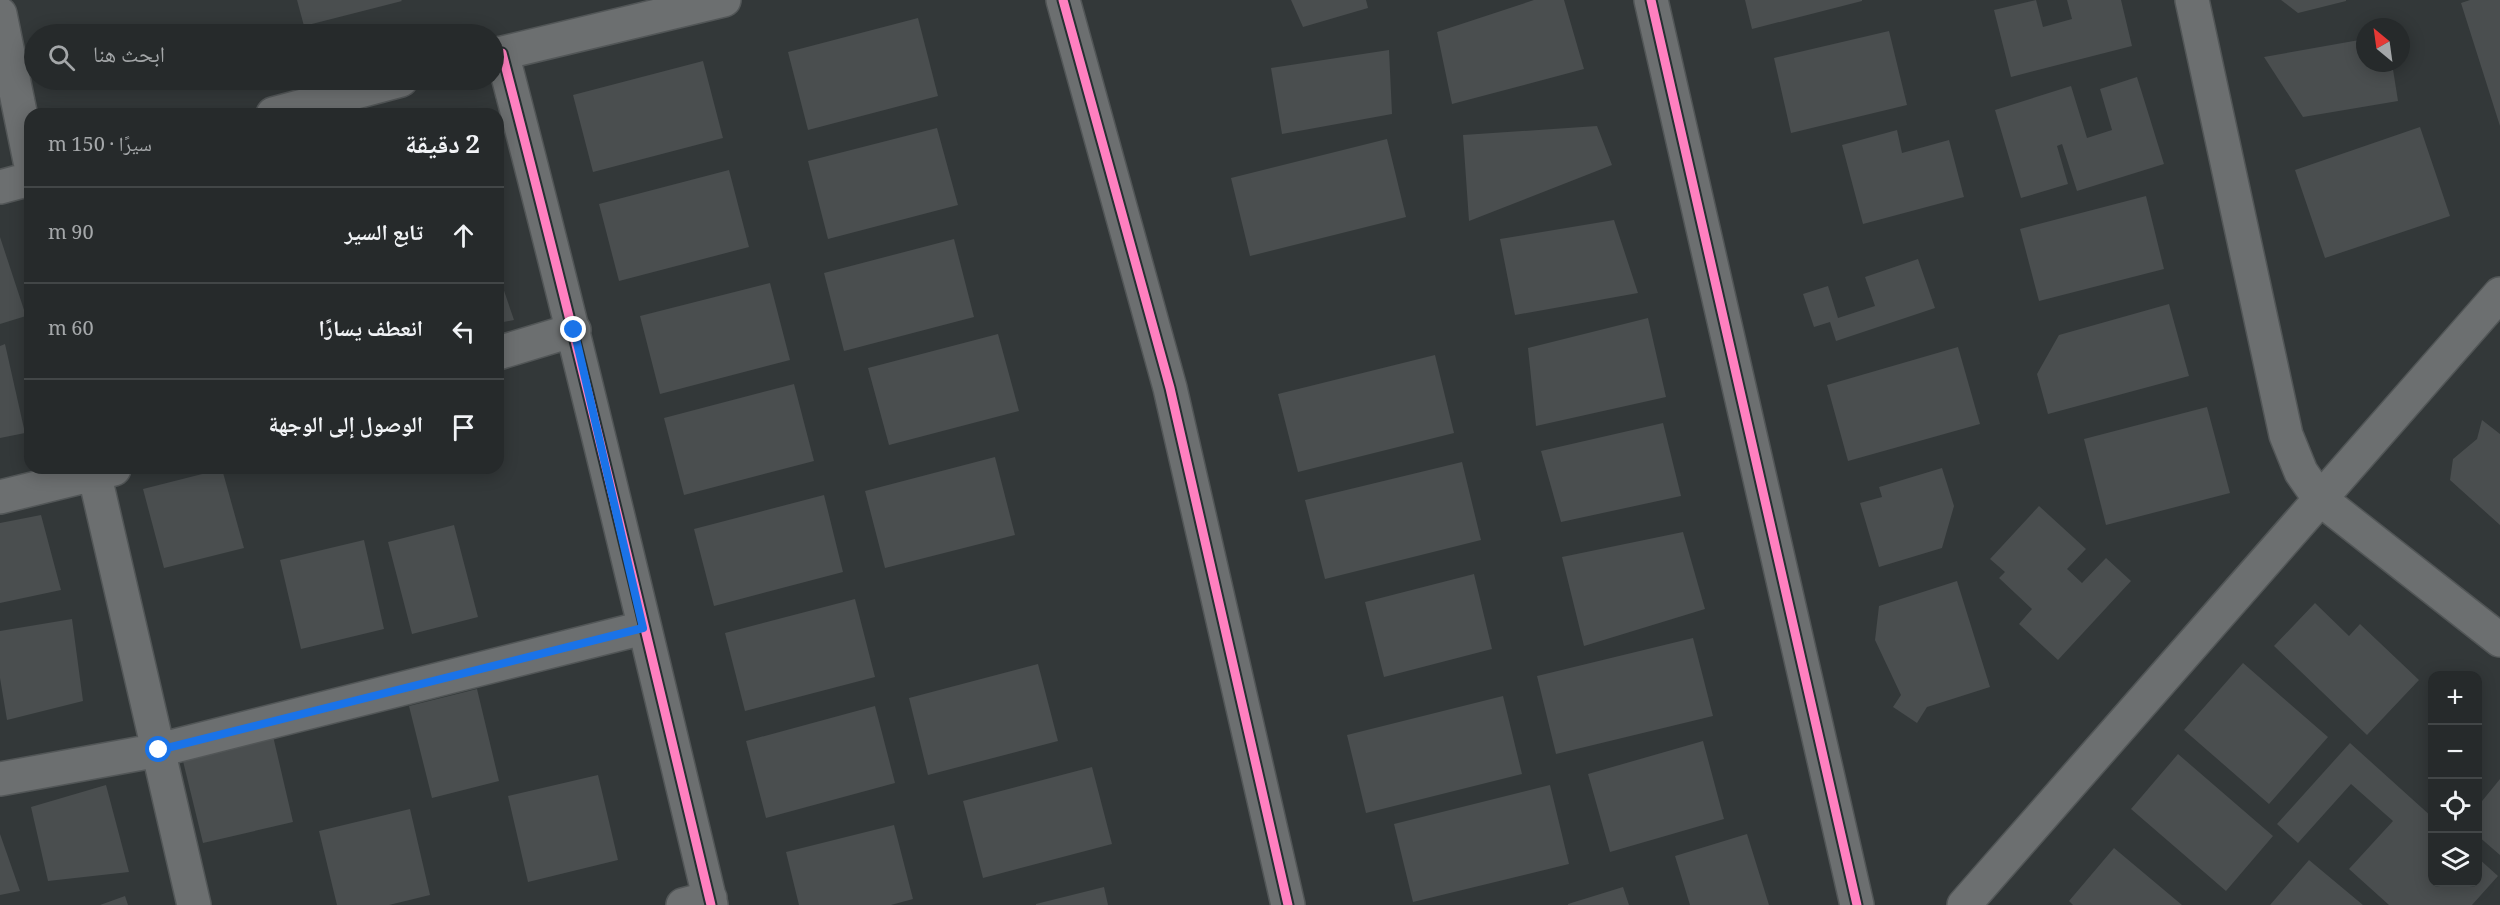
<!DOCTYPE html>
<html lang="ar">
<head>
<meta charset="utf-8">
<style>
  body { margin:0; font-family:Georgia,"Noto Naskh Arabic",serif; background:#323637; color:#f1f3f6; direction:rtl }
  .controls { position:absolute; right:18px; bottom:18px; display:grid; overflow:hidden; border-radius:12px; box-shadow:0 3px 15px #0003 }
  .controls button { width:54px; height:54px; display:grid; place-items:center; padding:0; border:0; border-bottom:2px solid #424647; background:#262a2b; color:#f1f3f6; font:30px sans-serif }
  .compass { position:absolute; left:2356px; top:18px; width:54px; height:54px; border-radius:50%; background:#262a2b; box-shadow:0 3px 15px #0003; rotate:331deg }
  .stop { position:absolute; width:18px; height:18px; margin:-14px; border:4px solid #1a73e8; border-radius:50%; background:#fff }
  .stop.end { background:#1a73e8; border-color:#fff; box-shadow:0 2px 6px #0008 }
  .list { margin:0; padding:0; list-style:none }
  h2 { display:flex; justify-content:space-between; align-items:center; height:78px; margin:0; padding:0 24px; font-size:26px }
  h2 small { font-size:20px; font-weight:400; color:#a4a7a9 }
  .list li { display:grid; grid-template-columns:39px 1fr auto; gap:18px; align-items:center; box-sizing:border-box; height:96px; padding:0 24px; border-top:2px solid #424647 }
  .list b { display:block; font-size:22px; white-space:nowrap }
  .list em { font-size:20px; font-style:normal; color:#a4a7a9 }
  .icon { flex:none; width:33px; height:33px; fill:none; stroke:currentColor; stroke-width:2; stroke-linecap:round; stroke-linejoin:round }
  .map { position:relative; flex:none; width:2500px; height:905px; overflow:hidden; direction:ltr }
  .search { position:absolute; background:#262a2b; box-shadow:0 3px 15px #0003; left:24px; top:24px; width:480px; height:66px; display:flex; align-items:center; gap:15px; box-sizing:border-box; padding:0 21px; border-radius:33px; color:#a4a7a9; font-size:22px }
  .panel { position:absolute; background:#262a2b; box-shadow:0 3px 15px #0003; left:24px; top:108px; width:480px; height:366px; border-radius:18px; direction:rtl }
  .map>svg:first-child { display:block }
</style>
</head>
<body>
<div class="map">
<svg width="2500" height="905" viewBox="0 0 2500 905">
  <rect width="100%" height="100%" fill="#333839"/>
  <path fill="#4a4e4f" d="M297 0H401L402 1 304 26Z
    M1291 0H1366L1368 8 1303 27Z
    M1534 0H1564L1584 69 1452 104 1437 32Z
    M1745 0H1862V1L1752 29Z
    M2036 0 2043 27 2072 19 2067 0H2121L2132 46 2011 77 1994 10Z
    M2281 0H2346V1L2298 13Z
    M2470 0H2500V126L2461 3Z
    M918 18 938 96 808 130 788 52Z
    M1889 31 1907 105 1791 133 1774 58Z
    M2365 39V63H2392L2398 101 2303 117 2264 57Z
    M1389 50 1392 114 1282 134 1271 68Z
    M703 61 723 138 593 172 573 95Z
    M2137 77 2164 164 2077 191 2062 144 2057 146 2068 184 2021 198 1995 110 2071 86 2087 138 2112 130 2100 89Z
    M1597 126 1612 165 1469 221 1463 135Z
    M2420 127 2450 216 2325 258 2295 170Z
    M937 128 958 205 828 239 808 161Z
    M1897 130 1902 153 1949 140 1964 197 1863 224 1842 145Z
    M1387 139 1406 217 1250 256 1231 178Z
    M729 170 749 247 619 281 599 204Z
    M2146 196 2164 269 2039 301 2020 229Z
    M1614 220 1638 293 1515 315 1500 239Z
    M0 237 26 316 0 324Z
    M954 239 974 317 844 351 824 273Z
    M1918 259 1935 308 1836 341 1830 322 1814 327 1803 294 1828 286 1838 318 1875 306 1865 277Z
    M498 273 514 320 498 323Z
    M770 283 790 360 660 394 640 316Z
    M2169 304 2189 376 2048 414 2037 374 2059 335Z
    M1648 318 1666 397 1536 426 1528 348Z
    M998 334 1019 411 889 445 868 368Z
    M5 344 25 433 0 438V346Z
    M1958 347 1980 424 1848 461 1827 385Z
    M1435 355 1454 433 1298 472 1278 394Z
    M794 384 814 461 684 495 664 418Z
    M2207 407 2230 493 2106 525 2084 439Z
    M2482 420 2500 434V525L2450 480 2453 459 2477 439Z
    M1663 423 1681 496 1561 522 1541 451Z
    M995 457 1015 535 885 568 865 491Z
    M1462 462 1481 540 1325 579 1305 500Z
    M1942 468 1954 506 1942 548 1879 567 1860 503 1882 497 1879 487Z
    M222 469 244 548 164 568 143 489Z
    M824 495 843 572 714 606 694 529Z
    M2039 506 2086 549 2067 569 2082 583 2106 558 2131 581 2058 660 2019 624 2032 609 1999 578 2005 572 1990 559Z
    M41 515 61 590 0 603V523Z
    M454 525 478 617 412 634 388 542Z
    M1683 532 1705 609 1584 646 1562 557Z
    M364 540 384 629 301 649 280 560Z
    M1474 574 1492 649 1384 677 1365 602Z
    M1957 581 1990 687 1927 707 1917 723 1893 707 1901 695 1875 640 1879 606Z
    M855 599 875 677 745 711 725 633Z
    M2315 603 2349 636 2360 624 2419 680 2367 735 2274 646Z
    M72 619 83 701 7 720 0 678V631Z
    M1693 638 1713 716 1556 754 1537 676Z
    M2243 663 2328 737 2269 804 2184 730Z
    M1038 664 1058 741 928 775 909 698Z
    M477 689 499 781 432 798 409 706Z
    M1503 696 1522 774 1366 813 1347 735Z
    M875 706 895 783 766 818 746 741Z
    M273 736 293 822 203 843 182 757Z
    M1703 741 1724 819 1610 852 1588 774Z
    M2350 743 2432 817V882H2478V858L2498 876 2472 905H2389L2349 869 2393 821 2351 784 2298 843 2277 824Z
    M2178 754 2273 836 2226 891 2131 809Z
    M1092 767 1112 844 983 878 963 801Z
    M598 775 618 860 528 882 508 796Z
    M2500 779V855L2478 836V806Z
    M106 785 129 872 48 881 31 807Z
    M1550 785 1569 864 1413 902 1394 824Z
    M410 809 430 895 389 905H337L319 831Z
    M894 825 913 899 891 905H799L786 852Z
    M0 834 20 891 0 895Z
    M1747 834 1769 905H1690L1675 856Z
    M2114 848 2182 905H2073L2069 901Z
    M2309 860 2363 905H2270Z
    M1104 887 1108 905H1036V904Z
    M1623 887 1629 905H1568V904Z
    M125 896 128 905H100Z"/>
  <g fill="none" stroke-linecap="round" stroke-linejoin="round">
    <defs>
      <path id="minor" d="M1063 0 1170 388 1288 905
        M1651 0 1857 905
        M2192 0 2286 435 2301 472 2319 498 2500 640
        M0 14 30 161
        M502 53C576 336 643 620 711 905
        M494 55 724 0
        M273 114 401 80
        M0 187 30 179
        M498 353 574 330
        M93 468 194 905
        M0 497 114 469
        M0 779 159 750 643 628
        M683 905 710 898
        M1964 905 2500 294"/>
    </defs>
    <use href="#minor" stroke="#525657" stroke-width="36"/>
    <use href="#minor" stroke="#6c6f70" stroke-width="33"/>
    <defs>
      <path id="cycleway" d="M1063 0 1170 388 1288 905
        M1651 0 1857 905
        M502 53C576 336 643 620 711 905"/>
    </defs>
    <use href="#cycleway" stroke="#263032" stroke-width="13"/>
    <use href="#cycleway" stroke="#ff80c0" stroke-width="9"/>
  </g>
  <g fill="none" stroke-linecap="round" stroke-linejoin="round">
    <path stroke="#1a73e8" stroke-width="8" d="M159 750 643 628 574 330"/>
  </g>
</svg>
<div class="controls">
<button>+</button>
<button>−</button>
<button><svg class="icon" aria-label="locate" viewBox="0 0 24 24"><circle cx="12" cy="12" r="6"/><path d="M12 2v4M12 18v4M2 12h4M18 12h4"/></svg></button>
<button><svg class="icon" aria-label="layers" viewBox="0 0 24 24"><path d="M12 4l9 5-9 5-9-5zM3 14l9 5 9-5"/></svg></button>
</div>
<svg class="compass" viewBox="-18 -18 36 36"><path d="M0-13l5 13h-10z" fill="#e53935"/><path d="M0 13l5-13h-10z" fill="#a4a7a9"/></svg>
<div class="stop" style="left:159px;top:750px"></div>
<div class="stop end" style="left:574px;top:330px"></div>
<div class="search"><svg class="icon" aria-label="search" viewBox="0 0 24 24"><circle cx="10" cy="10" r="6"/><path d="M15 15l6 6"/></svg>ابحث هنا</div>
<section class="panel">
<h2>2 دقيقة<small>سيرًا · 150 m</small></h2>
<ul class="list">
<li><svg class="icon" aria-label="ahead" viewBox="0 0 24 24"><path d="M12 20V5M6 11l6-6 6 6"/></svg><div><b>تابع السير</b></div><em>90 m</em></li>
<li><svg class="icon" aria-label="left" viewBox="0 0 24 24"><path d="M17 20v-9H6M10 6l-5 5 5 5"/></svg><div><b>انعطف يسارًا</b></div><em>60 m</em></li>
<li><svg class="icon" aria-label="arrive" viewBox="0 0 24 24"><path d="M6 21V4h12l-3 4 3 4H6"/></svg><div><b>الوصول إلى الوجهة</b></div></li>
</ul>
</section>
</div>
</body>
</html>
